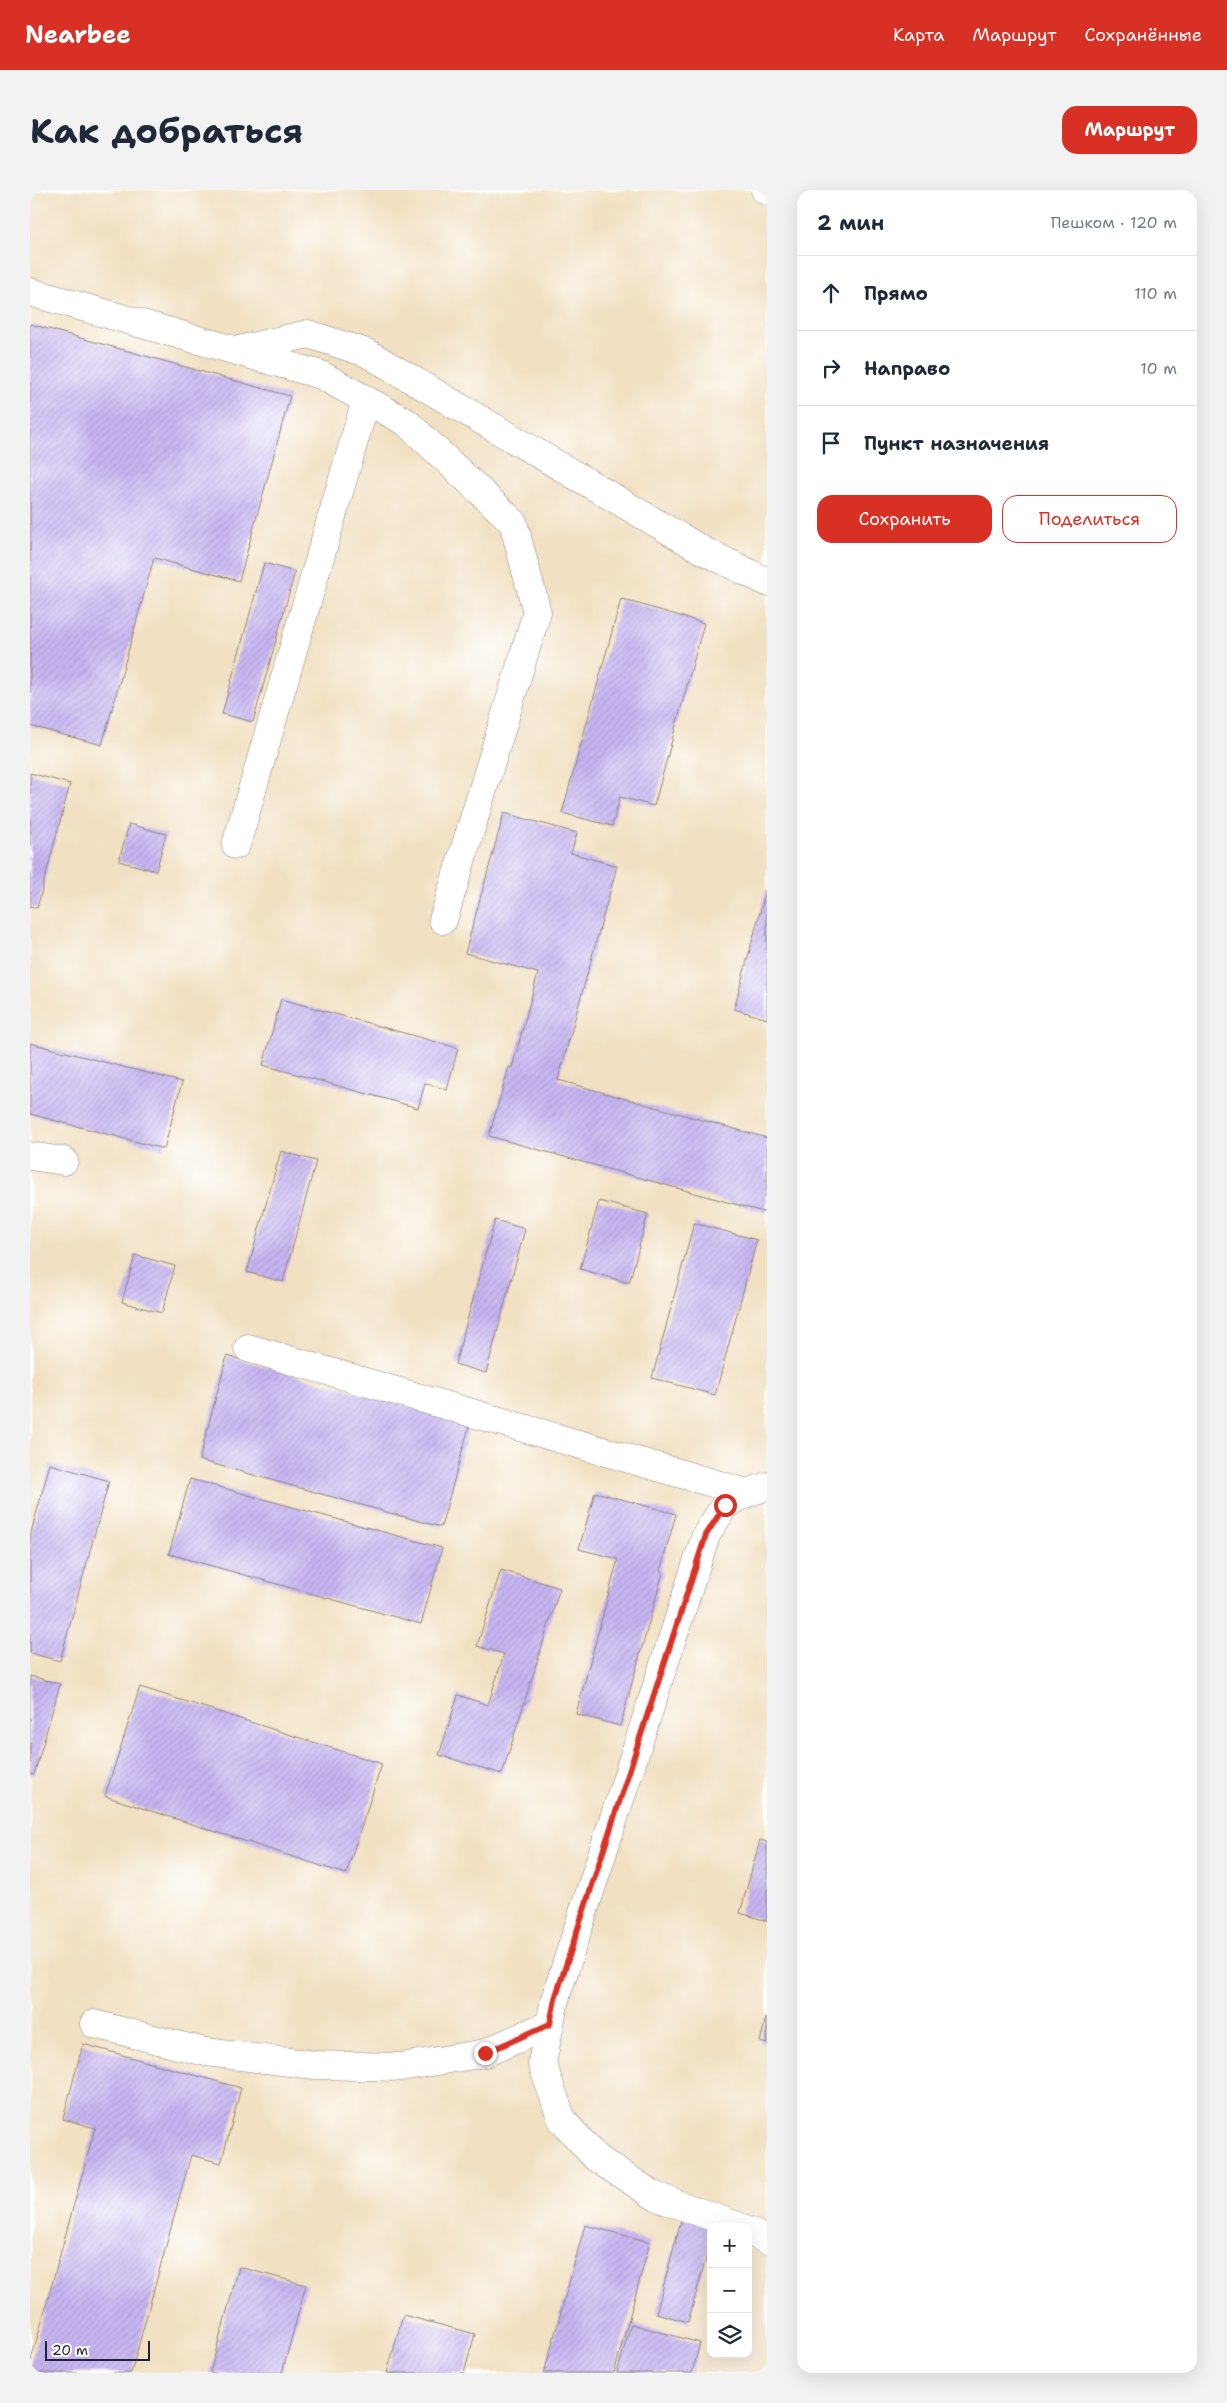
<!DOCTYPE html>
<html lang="ru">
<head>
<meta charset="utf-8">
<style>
  body { margin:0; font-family:"Shantell Sans",sans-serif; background:#f2f2f3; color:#1f2937 }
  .controls { position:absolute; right:15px; bottom:15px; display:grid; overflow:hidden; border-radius:10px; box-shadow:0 5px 20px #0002 }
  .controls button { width:45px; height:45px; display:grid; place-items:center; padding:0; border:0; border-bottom:1px solid #e0e1e3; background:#fff; color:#1f2937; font:25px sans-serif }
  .scale { position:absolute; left:15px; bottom:12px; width:105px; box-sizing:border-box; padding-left:5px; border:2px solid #22223b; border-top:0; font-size:14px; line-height:18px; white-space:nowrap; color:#22223b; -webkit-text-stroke:4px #fff; paint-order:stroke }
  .stop { position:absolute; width:15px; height:15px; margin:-11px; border:4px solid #d93025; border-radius:50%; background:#fff }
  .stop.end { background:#d93025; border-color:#fff; box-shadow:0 1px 5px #0008 }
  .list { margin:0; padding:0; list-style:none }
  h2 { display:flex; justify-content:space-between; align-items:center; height:65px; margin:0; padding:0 20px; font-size:21px }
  h2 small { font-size:16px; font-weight:400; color:#747a83 }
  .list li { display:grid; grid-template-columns:32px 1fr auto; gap:15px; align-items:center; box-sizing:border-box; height:75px; padding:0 20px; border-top:1px solid #e0e1e3 }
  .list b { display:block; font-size:19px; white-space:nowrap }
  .list em { font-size:16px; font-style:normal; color:#747a83 }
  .actions { display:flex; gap:10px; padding:15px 20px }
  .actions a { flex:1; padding:11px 0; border:1px solid #d93025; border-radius:15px; text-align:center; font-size:18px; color:#d93025 }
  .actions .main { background:#d93025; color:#fff }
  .icon { flex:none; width:28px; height:28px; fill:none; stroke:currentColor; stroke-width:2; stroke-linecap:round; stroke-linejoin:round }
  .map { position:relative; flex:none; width:737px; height:2183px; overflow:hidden; border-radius:15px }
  header { display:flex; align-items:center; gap:30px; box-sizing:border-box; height:70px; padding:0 25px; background:#d93025; color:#fff }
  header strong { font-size:24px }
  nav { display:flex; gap:28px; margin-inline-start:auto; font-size:18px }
  .intro { display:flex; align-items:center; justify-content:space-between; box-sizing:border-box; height:120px; padding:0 30px }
  h1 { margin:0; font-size:35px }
  .button { padding:12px 22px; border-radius:15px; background:#d93025; color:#fff; font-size:18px; font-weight:700 }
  main { display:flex; gap:30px; padding:0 30px }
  aside { flex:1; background:#fff; border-radius:15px; box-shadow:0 5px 20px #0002 }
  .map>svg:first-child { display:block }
</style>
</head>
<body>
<header>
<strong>Nearbee</strong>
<nav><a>Карта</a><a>Маршрут</a><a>Сохранённые</a></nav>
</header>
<div class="intro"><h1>Как добраться</h1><a class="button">Маршрут</a></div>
<main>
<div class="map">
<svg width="737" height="2183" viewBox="0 0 737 2183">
  <defs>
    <pattern id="building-hatch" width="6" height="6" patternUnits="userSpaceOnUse" patternTransform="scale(1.25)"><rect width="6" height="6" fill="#c7b5f2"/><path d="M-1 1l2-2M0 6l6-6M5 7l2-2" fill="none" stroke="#ab9bd0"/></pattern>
  </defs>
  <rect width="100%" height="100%" fill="#fff"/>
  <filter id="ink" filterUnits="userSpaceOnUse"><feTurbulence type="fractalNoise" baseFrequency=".02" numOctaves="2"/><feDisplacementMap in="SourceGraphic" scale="10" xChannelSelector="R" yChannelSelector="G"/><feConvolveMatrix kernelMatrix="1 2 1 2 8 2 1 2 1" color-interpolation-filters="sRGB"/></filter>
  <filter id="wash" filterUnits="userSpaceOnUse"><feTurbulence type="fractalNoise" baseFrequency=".0096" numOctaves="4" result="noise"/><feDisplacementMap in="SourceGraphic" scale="20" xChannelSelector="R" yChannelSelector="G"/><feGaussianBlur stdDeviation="1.12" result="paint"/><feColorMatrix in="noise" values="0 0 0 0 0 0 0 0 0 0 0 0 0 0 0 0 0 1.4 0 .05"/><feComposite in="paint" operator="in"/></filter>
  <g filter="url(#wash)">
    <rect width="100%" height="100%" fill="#f1e0c1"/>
    <g id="blocks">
      <path fill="url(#building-hatch)" d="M0 134 260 206 209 391 124 368 72 555 0 536Z
        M234 373 265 382 223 532 192 524Z
        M591 409 674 433 624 616 590 607 582 636 532 623Z
        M0 583 40 594 7 718 0 716Z
        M474 623 547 643 541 663 587 676 528 890 737 948V1023L459 946 479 877 482 878 508 783 435 763Z
        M99 634 136 644 126 681 89 671Z
        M736 700 737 701V829L704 819Z
        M251 809 428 858 417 900 395 893 388 918 233 875Z
        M0 853 152 892 134 959 0 924Z
        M251 961 286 971 253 1092 217 1082Z
        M569 1011 618 1024 599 1093 550 1079Z
        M465 1030 495 1039 456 1183 425 1174Z
        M664 1033 727 1050 685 1205 622 1188Z
        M105 1065 145 1076 132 1123 92 1112Z
        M197 1166 440 1233 411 1337 169 1270Z
        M20 1274 79 1291 30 1471 0 1463V1346Z
        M160 1289 412 1358 391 1434 139 1364Z
        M565 1302 646 1324 630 1381 633 1382 590 1536 546 1524 588 1369 549 1359Z
        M471 1380 530 1398 472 1584 409 1565 428 1505 458 1515 474 1464 447 1456Z
        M0 1486 30 1494 4 1585 0 1584Z
        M110 1497 352 1574 316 1684 75 1606Z
        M730 1650 737 1652V1731L710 1723Z
        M736 1828H737V1854L730 1852Z
        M53 1854 211 1898 191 1973 161 1965 101 2183H0V2174L65 1938 33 1929Z
        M652 2027 681 2037V2051L658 2132 626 2123Z
        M555 2035 620 2052 584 2183H514Z
        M209 2077 276 2095 252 2183H180Z
        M373 2125 445 2144 434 2183H357Z
        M601 2134 670 2153 662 2183H587Z"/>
    </g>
  </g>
  <g filter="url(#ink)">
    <use href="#blocks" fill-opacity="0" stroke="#8a817e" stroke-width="1"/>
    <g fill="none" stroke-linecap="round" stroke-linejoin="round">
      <defs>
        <path id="minor" d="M735 0 737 1
          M0 102 291 185 376 232 483 332 507 422 413 730
          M209 160 278 144 337 163 674 361 737 392
          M206 655 336 210
          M0 966 34 971
          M218 1158 717 1303
          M64 1834 175 1862 285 1875 371 1877 455 1863 520 1834
          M710 2037 625 2006 566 1968 532 1930 512 1873 525 1809 676 1345 695 1315 717 1303 737 1296
          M718 2041 737 2050"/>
      </defs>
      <use href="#minor" stroke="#8a817e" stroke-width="29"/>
      <use href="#minor" stroke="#fff" stroke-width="28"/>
    </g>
  </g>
  <g fill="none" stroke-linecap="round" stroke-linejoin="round" filter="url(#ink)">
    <path stroke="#d93025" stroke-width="6" d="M455 1863 520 1834 525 1809 676 1345 695 1315"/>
  </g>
</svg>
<div class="controls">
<button>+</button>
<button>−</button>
<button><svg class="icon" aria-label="layers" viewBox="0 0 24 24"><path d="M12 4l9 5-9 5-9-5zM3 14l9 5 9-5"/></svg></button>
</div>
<div class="scale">20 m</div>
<div class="stop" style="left:695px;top:1315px"></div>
<div class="stop end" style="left:455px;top:1863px"></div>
</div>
<aside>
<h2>2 мин<small>Пешком · 120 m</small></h2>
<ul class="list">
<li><svg class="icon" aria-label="ahead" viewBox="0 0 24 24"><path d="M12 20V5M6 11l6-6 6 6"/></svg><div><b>Прямо</b></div><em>110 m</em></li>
<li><svg class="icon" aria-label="right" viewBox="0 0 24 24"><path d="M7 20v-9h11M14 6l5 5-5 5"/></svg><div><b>Направо</b></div><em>10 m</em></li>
<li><svg class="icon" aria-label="arrive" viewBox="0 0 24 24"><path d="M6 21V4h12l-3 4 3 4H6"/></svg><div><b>Пункт назначения</b></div></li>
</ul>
<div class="actions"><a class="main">Сохранить</a><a>Поделиться</a></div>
</aside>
</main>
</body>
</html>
